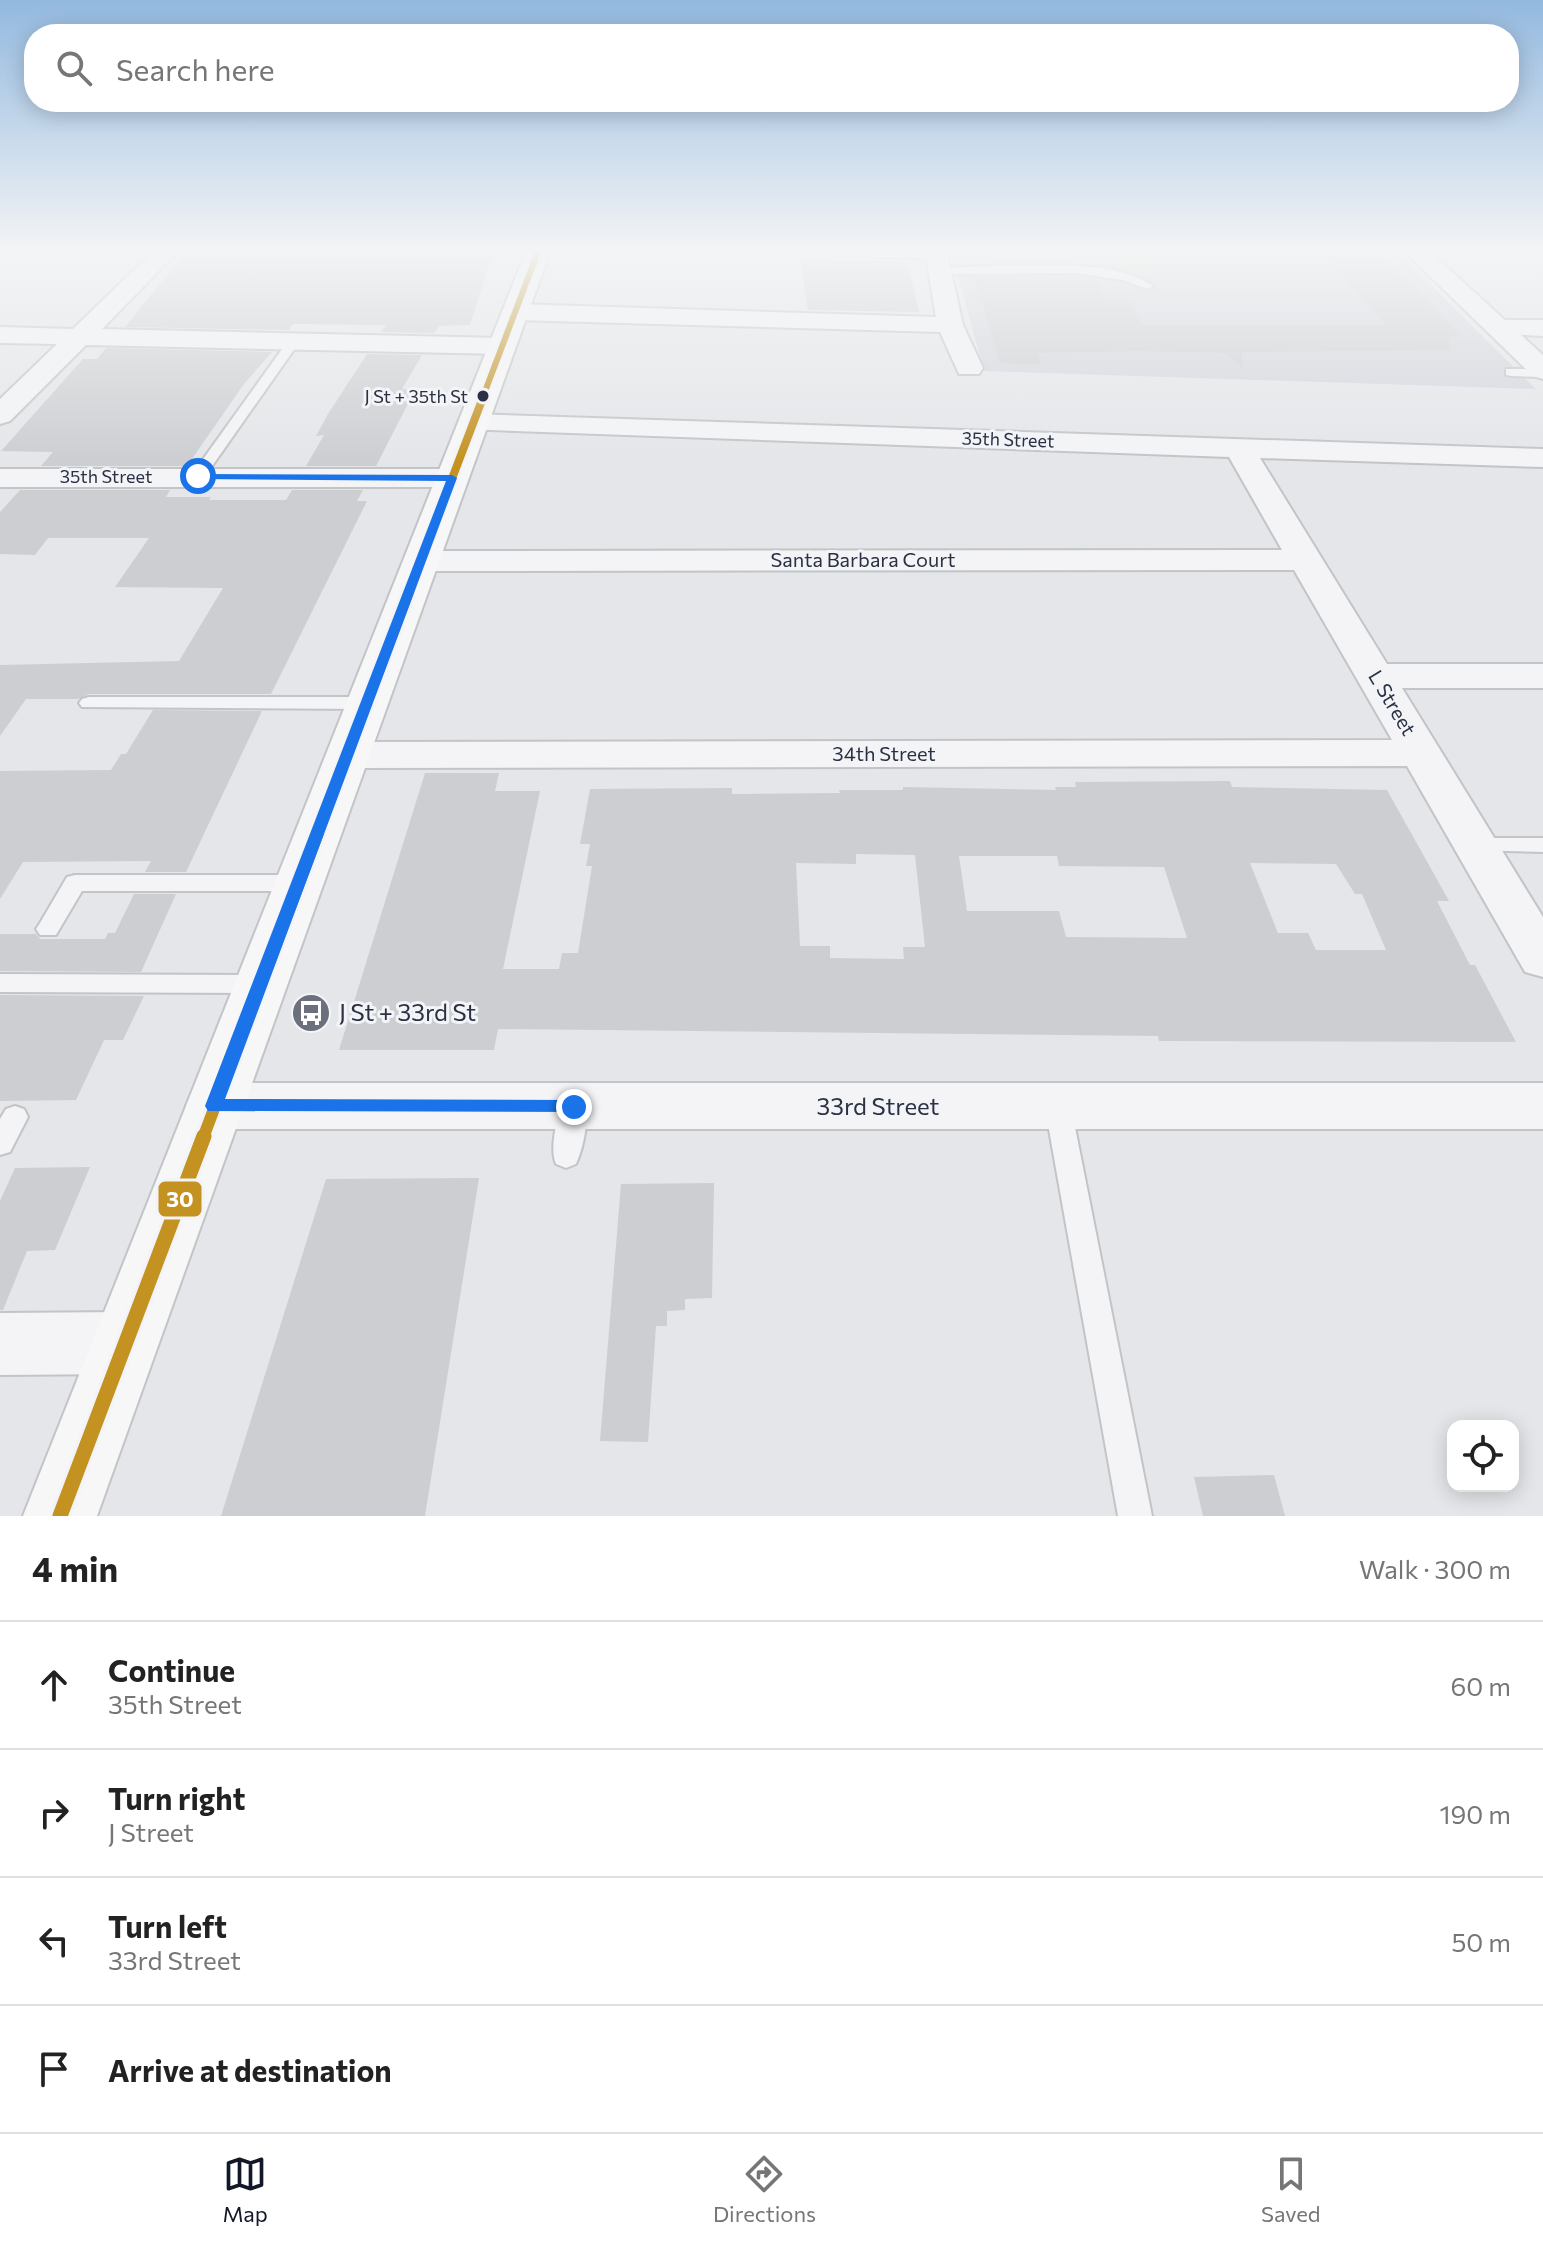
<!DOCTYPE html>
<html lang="en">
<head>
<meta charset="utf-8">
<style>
  body { margin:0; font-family:Commissioner,sans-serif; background:#f6f6f6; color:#222 }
  .controls { position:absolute; right:24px; bottom:24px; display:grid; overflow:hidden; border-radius:16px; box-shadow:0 4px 20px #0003 }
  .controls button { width:72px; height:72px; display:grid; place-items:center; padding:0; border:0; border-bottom:2px solid #e0e0e0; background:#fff; color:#222; font:40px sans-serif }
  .stop { position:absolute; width:24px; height:24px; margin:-18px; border:6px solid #1a73e8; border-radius:50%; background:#fff }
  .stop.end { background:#1a73e8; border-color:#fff; box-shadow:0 2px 8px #0008 }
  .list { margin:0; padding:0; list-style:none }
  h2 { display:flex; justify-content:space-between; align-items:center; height:104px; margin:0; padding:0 32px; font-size:34px }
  h2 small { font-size:26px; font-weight:400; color:#767676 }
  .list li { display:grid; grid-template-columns:52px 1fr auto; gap:24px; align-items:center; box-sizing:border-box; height:128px; padding:0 32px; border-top:2px solid #e0e0e0 }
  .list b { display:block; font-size:30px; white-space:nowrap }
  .list p { margin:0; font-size:26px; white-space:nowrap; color:#767676 }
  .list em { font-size:26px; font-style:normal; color:#767676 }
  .icon { flex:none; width:44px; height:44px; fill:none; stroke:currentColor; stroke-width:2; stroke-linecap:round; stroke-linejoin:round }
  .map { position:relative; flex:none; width:1543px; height:1516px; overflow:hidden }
  .search { position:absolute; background:#fff; box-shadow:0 4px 20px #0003; left:24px; right:24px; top:24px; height:88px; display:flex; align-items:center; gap:20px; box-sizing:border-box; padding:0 28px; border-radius:32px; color:#767676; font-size:30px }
  .sheet { height:616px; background:#fff }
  nav { display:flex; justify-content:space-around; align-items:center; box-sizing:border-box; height:112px; border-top:2px solid #e0e0e0; background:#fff; font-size:22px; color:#767676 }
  nav a { display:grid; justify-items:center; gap:4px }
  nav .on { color:#111827 }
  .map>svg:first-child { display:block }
</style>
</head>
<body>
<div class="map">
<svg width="1543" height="1516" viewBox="0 0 1543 1516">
  <rect width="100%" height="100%" fill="#e4e6e9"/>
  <path fill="#d3d5dc" d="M1233 249H1394L1536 389 984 371 956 269H1094L1129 273 1220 266 1247 275Z"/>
  <path fill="#d4dcd5" d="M949 249H1233L1248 275H1239L1220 266 1129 273 1094 269H956Z"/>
  <path fill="#ccced1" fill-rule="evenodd" d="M188 249 346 251 494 249 470 325 439 326 434 333 381 332 386 325 293 324 289 330 125 327Z
    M1318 249H1375L1460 334 1449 337 1450 350 1242 352V367L1224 353 1140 351 1038 353 1041 364 1000 363 974 277 1097 280 1106 299H1128L1142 325H1386Z
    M800 261H907L919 312 808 310Z
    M106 348 272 352 244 384 187 466H41L53 452 1 451 83 359H97Z
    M367 354 422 355 402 389 415 390 376 466H306L324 435 316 436 328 414Z
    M20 490H170L166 497H211L209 500H286L292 490H363L357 501H367L271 694H89L78 699H26L0 736V665L179 661 223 588 115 587 149 538H48L35 555 0 554V512Z
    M153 710 262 711 186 872H145L151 861 23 862 0 899V771L111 770 121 754H126Z
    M425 773H499L495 791H540L503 969H559L562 953H578L592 866H586L590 844H580L590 789 732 788V794L840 793 839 790H903V787L1056 790 1055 787H1076L1075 782 1230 781 1232 787 1387 790 1449 901H1437L1470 965H1475L1516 1042 1159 1041 1158 1036 498 1029 494 1050H339ZM856 854 915 855 925 947H903L904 959 830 958V946H800L796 863 856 864ZM959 856H1057L1059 866 1164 867 1187 938 1066 937 1059 911H967ZM1250 863 1336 864 1355 894H1362L1386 950H1316L1308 933H1278Z
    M134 894H176L141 972 0 971V934H36L40 939H105L108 933H115Z
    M0 995 144 996 123 1040H104L76 1100 0 1101Z
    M90 1167 55 1250 27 1251 3 1310H0V1201L15 1168Z
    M479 1178 425 1516H221L326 1179Z
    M714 1183 712 1298 685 1299V1310L667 1311V1326H656L648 1442 600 1441 621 1184Z
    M1274 1475 1285 1516H1203L1194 1477Z"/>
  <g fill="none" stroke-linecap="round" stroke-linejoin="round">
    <defs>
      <path id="service" d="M1017 265C1056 265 1121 262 1153 286L1147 289 1123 280 1075 273 940 274 934 271 940 268Z
        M290 338 300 341 203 479H193L191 476Z
        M1506 369H1543V377L1511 376 1506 375Z
        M89 697H367L377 703 367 709 82 707 79 703 82 699Z
        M1476 838H1543V852L1468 850 1465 845 1468 840Z
        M75 875H299L307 877 310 883 307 889 299 891H82L56 935H40L36 929 40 923 67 877Z
        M0 974 260 975 269 978 272 984 269 990 260 993 0 992Z
        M574 1096 583 1099C591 1115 583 1149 576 1164L566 1168 556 1164C549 1149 557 1115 565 1099Z
        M1058 1096 1067 1099 1071 1107 1152 1516H1118L1045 1107 1049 1099Z
        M15 1106 24 1109 28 1117 10 1152 0 1155V1119L6 1109Z"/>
      <path id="minor" d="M156 249H180L102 329 502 338 511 340 515 346 511 352 502 354 86 345 10 421 0 424V399L57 344 0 343V327L73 329Z
        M829 249H946L963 325 983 368 979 374H959L940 332 515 320 502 312 515 304 936 317 926 258 840 256Z
        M1498 320H1543V336L1489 333 1485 328 1489 323Z
        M473 414 1543 449V467L1260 458 1387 664H1543V688H1402L1543 917V977L1525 972 1407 766 347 768 332 764 326 755 332 746 347 742 1392 740 1294 570 421 571 409 568 404 561 409 554 421 551 1282 550 1229 457 463 429 458 423 463 417Z
        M0 469H452L463 471 468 478 463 485 452 487H0Z
        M214 1083H1543V1129H214L194 1122 186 1106 194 1090Z
        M125 1312 148 1321 157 1343 148 1365 125 1374 0 1375V1313Z"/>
      <path id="tertiary" d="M1402 249H1427L1543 355V379L1533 376Z"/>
      <path id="secondary" d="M527 249H551L97 1516H23Z"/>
    </defs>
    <use href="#service" stroke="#c2c4c7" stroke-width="4"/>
    <use href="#minor" stroke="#c2c4c7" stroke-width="4"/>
    <use href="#tertiary" stroke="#c2c4c7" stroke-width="4"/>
    <use href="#secondary" stroke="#c2c4c7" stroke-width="4"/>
    <use href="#service" fill="#f4f4f6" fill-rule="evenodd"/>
    <use href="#minor" fill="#f4f4f6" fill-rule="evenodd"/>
    <use href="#tertiary" fill="#f4f4f6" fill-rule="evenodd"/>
    <use href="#secondary" fill="#f7f7f8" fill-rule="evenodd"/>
    <defs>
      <path id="bus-1-far4" d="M481 402 539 249"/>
      <path id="bus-1-far3" d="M408 594 482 400"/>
      <path id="bus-1-far2" d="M317 835 409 592"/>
      <path id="bus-1-far1" d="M203 1138 318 833"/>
      <path id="bus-1" d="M60 1516 204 1136"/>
    </defs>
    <use href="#bus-1-far4" stroke="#f3f4f8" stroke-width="10"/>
    <use href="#bus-1-far3" stroke="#f3f4f8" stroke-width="13"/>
    <use href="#bus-1-far2" stroke="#f3f4f8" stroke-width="16"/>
    <use href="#bus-1-far1" stroke="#f3f4f8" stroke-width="18"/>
    <use href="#bus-1" stroke="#f3f4f8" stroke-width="21"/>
    <use href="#bus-1-far4" stroke="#c39220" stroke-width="6"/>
    <use href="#bus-1-far3" stroke="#c39220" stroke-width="8"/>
    <use href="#bus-1-far2" stroke="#c39220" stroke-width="10"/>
    <use href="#bus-1-far1" stroke="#c39220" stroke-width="12"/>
    <use href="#bus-1" stroke="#c39220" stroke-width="15"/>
  </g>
  <linearGradient id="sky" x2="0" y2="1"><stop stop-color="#93b9df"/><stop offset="0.54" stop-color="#f3f4f5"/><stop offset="1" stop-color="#f3f4f5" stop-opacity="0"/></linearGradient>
  <rect width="1543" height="461" fill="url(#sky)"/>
  <path fill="#1a73e8" d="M194 474 452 475 457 478 225 1099 574 1100 583 1107 580 1112 208 1111 205 1106 446 481 198 479Z"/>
  <defs>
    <symbol id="bus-disc" viewBox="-11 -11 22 22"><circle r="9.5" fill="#6c707c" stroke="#f3f4f8"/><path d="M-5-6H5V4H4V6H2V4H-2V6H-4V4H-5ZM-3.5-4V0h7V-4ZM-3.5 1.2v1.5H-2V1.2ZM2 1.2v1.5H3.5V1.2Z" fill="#fff"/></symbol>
  </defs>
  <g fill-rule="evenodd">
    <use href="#bus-disc" x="289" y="991" width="44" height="44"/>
  </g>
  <circle fill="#2b3142" stroke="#f3f4f8" stroke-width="3" cx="483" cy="396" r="7"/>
  <g text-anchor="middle" stroke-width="6" stroke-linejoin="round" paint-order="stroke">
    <g font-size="18" fill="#2b3142" stroke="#f3f4f8" text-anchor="end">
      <text x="468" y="403">J St + 35th St</text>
    </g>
    <g font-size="18" fill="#2b3142" stroke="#f3f4f8">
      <text transform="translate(1008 440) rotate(2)" y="6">35th Street</text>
      <text x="106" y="483">35th Street</text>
    </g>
    <g font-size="20" fill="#2b3142" stroke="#f3f4f8">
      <text x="863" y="567">Santa Barbara Court</text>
      <text transform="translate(1392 703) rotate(59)" y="7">L Street</text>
      <text x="884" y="761">34th Street</text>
    </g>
    <g font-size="24" fill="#2b3142" stroke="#f3f4f8" text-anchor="start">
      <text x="339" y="1021">J St + 33rd St</text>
    </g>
    <g font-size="24" fill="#2b3142" stroke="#f3f4f8">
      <text x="878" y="1115">33rd Street</text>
    </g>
  </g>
  <rect stroke="#f3f4f8" stroke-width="3" x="157" y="1180" width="46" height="38" rx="8" fill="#c39220"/>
  <g font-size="22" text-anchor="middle" font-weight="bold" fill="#fff">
    <text x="180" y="1207">30</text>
  </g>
</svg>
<div class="controls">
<button><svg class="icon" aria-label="locate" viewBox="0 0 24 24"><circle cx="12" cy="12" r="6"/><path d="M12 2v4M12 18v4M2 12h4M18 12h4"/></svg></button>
</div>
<div class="stop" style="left:198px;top:476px"></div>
<div class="stop end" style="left:574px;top:1107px"></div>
<div class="search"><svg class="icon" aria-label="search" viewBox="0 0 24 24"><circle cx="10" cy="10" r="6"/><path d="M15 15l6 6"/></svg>Search here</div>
</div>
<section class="sheet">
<h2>4 min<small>Walk · 300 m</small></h2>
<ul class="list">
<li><svg class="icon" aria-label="ahead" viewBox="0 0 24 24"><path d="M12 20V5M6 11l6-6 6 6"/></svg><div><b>Continue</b><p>35th Street</p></div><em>60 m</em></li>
<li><svg class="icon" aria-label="right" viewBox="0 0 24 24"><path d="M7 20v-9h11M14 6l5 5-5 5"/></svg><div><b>Turn right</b><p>J Street</p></div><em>190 m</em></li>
<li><svg class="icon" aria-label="left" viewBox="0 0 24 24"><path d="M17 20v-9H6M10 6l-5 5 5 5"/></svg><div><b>Turn left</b><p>33rd Street</p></div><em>50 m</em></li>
<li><svg class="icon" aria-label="arrive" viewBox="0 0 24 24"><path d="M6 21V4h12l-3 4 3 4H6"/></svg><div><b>Arrive at destination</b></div></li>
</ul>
</section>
<nav>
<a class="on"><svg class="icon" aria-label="map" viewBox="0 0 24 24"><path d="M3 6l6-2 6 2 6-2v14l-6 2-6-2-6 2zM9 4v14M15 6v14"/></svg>Map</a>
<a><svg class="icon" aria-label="directions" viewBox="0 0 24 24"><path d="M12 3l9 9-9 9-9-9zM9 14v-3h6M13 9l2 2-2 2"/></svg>Directions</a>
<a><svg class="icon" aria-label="saved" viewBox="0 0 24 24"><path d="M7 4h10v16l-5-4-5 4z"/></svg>Saved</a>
</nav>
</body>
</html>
